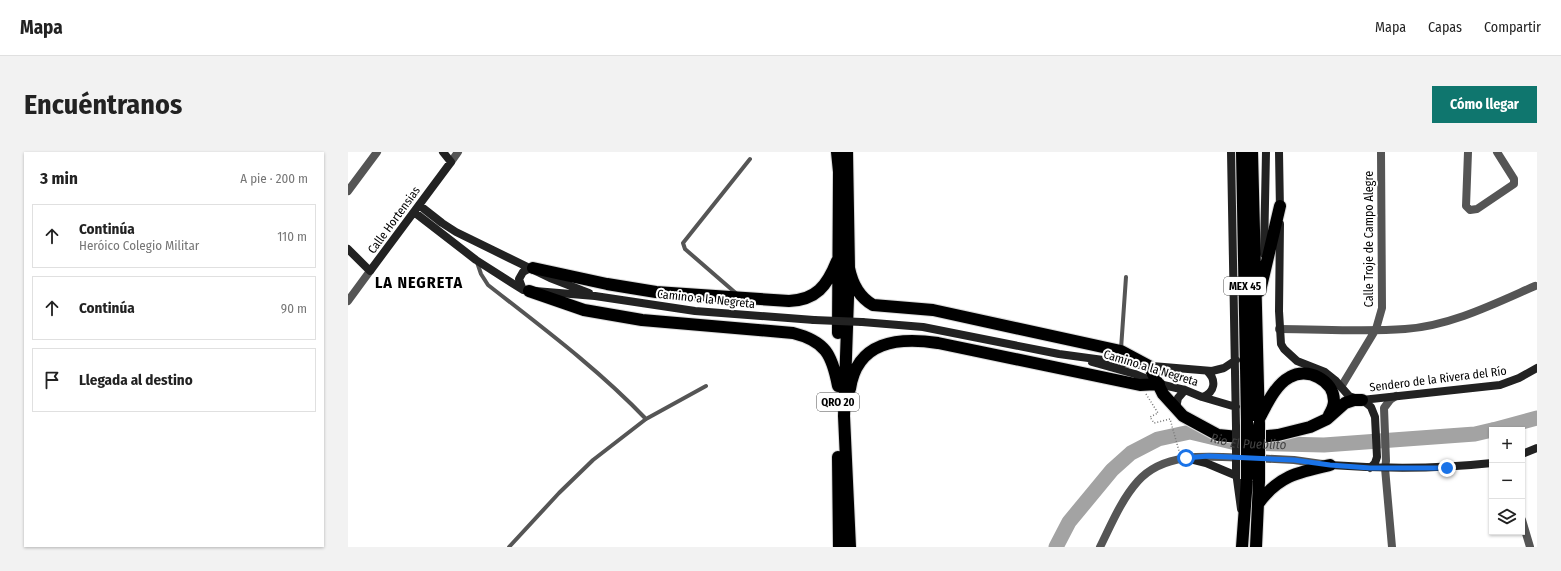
<!DOCTYPE html>
<html lang="es">
<head>
<meta charset="utf-8">
<style>
  body { margin:0; font-family:"Fira Sans Condensed",sans-serif; background:#f2f2f2; color:#222 }
  .controls { position:absolute; right:12px; bottom:12px; display:grid; overflow:hidden; border-radius:0px; box-shadow:0 1px 3px #0004 }
  .controls button { width:36px; height:36px; display:grid; place-items:center; padding:0; border:0; border-bottom:1px solid #e0e0e0; background:#fff; color:#222; font:20px sans-serif }
  .stop { position:absolute; width:12px; height:12px; margin:-9px; border:3px solid #1a73e8; border-radius:50%; background:#fff }
  .stop.end { background:#1a73e8; border-color:#fff; box-shadow:0 1px 4px #0008 }
  .list { margin:0; padding:0; list-style:none }
  h2 { display:flex; justify-content:space-between; align-items:center; height:52px; margin:0; padding:0 16px; font-size:17px }
  h2 small { font-size:13px; font-weight:400; color:#767676 }
  .list li { display:grid; grid-template-columns:26px 1fr auto; gap:12px; align-items:center; box-sizing:border-box; height:64px; margin:0 8px 8px; padding:0 8px; border:1px solid #e0e0e0; border-radius:0px }
  .list b { display:block; font-size:15px; white-space:nowrap }
  .list p { margin:0; font-size:13px; white-space:nowrap; color:#767676 }
  .list em { font-size:13px; font-style:normal; color:#767676 }
  .icon { flex:none; width:22px; height:22px; fill:none; stroke:currentColor; stroke-width:2; stroke-linecap:round; stroke-linejoin:round }
  .map { position:relative; flex:none; width:1189px; height:395px; overflow:hidden; border-radius:0px }
  header { display:flex; align-items:center; gap:24px; box-sizing:border-box; height:56px; padding:0 20px; background:#fff; border-bottom:1px solid #e0e0e0 }
  header strong { font-size:19px }
  nav { display:flex; gap:22px; margin-inline-start:auto; font-size:14px }
  .intro { display:flex; align-items:center; justify-content:space-between; box-sizing:border-box; height:96px; padding:0 24px }
  h1 { margin:0; font-size:28px }
  .button { padding:10px 18px; border-radius:0px; background:#0f766e; color:#fff; font-size:14px; font-weight:700 }
  main { display:flex; gap:24px; padding:0 24px }
  aside { flex:1; background:#fff; border-radius:0px; box-shadow:0 1px 3px #0004 }
  .map>svg:first-child { display:block }
</style>
</head>
<body>
<header>
<strong>Mapa</strong>
<nav><a>Mapa</a><a>Capas</a><a>Compartir</a></nav>
</header>
<div class="intro"><h1>Encuéntranos</h1><a class="button">Cómo llegar</a></div>
<main>
<aside>
<h2>3 min<small>A pie · 200 m</small></h2>
<ul class="list">
<li><svg class="icon" aria-label="ahead" viewBox="0 0 24 24"><path d="M12 20V5M6 11l6-6 6 6"/></svg><div><b>Continúa</b><p>Heróico Colegio Militar</p></div><em>110 m</em></li>
<li><svg class="icon" aria-label="ahead" viewBox="0 0 24 24"><path d="M12 20V5M6 11l6-6 6 6"/></svg><div><b>Continúa</b></div><em>90 m</em></li>
<li><svg class="icon" aria-label="arrive" viewBox="0 0 24 24"><path d="M6 21V4h12l-3 4 3 4H6"/></svg><div><b>Llegada al destino</b></div></li>
</ul>
</aside>
<div class="map">
<svg width="1189" height="395" viewBox="0 0 1189 395">
  <rect width="100%" height="100%" fill="#fff"/>
  <g fill="none" stroke-linecap="round" stroke-linejoin="round">
    <g stroke="#a3a3a3" stroke-width="15">
      <path d="M1145 278 1189 266"/>
      <path id="s1" d="M708 395 721 370 764 318 783 301 810 287 842 280 888 291 976 293 1127 282 1144 278"/>
    </g>
    <defs>
      <path id="highway" d="M489 0 491 20 490 181
        M499 0 501 116 496 264 502 395
        M894 0 899 269
        M904 0 911 273
        M185 116 259 132 308 140 441 149C468 148 479 134 489 109
        M501 116C504 131 511 145 525 153L585 158 773 199 801 214 815 242 835 264 870 283 901 286 930 283 962 275 979 267 997 251 1006 248H1014
        M181 139 236 158 294 168 445 181C477 189 484 202 490 234
        M912 139 932 54
        M502 237C509 189 550 185 590 191L792 233 811 232
        M911 267C919 252 927 233 942 225 959 215 986 228 986 249 986 254 984 258 981 263
        M490 305 491 395
        M910 352C930 324 950 320 982 313
        M894 395 899 327
        M908 395 911 329"/>
    </defs>
    <use href="#highway" stroke="#dbdbdb" stroke-width="14"/>
    <path stroke="#777" stroke-width="1.5" stroke-dasharray="1 2" stroke-linecap="butt" d="M798 242 810 261 802 265 806 271 822 267 831 299"/>
    <path stroke="#555" stroke-width="4" d="M129 110 133 122 140 133C195 176 250 217 298 267
      M390 143 337 97 335 91 402 7
      M773 197 778 125
      M161 395 211 341 245 308 298 267 358 234"/>
    <path stroke="#555" stroke-width="8" d="M1120 0 1118 54 1122 58 1129 57 1166 32V27L1149 0
      M103 10 110 0
      M0 39 29 0
      M0 149 22 119
      M931 177C973 177 1015 180 1057 177 1102 174 1146 152 1187 134
      M993 235 1028 177 1034 156 1033 0
      M906 306 946 308 974 312
      M1174 368 1182 395
      M752 395C763 373 773 348 790 329 816 300 860 304 894 306
      M1044 395 1037 316 1038 309 1036 256 1042 248 1048 244"/>
    <path stroke="#222" stroke-width="8" d="M883 0 888 275
      M931 0 932 59
      M71 53 94 71 108 80 202 126 241 141
      M66 60 128 108 175 138 247 144 347 159 466 168
      M932 72 931 159 933 192 936 197 949 209 977 220 987 228 1001 244 1017 250 1023 255 1027 265 1029 305 1027 311 1022 316
      M0 97 22 119 103 10 95 0
      M916 102 918 0
      M175 138 171 127 175 120 182 116
      M514 170 575 175 711 202 792 213 864 219 876 216 888 208
      M744 210 787 222 811 232 837 238 854 245 888 255
      M854 245C867 241 869 228 859 219
      M1014 248 1152 233 1171 226 1189 216
      M828 256 830 246 837 238
      M1174 302 1189 296
      M838 306 858 311 889 324
      M982 313C1037 317 1089 317 1144 311
      M888 320 893 357"/>
    <use href="#highway" stroke="#000" stroke-width="12"/>
    <defs>
      <path id="highway-bridge" d="M899 327V269
        M911 329V273"/>
    </defs>
    <use href="#highway-bridge" stroke="#dbdbdb" stroke-width="14" stroke-linecap="butt"/>
    <path stroke="#222" stroke-width="8" d="M466 168 514 170
      M888 320V275"/>
    <use href="#highway-bridge" stroke="#000" stroke-width="12"/>
  </g>
  <g fill="none" stroke-linecap="round" stroke-linejoin="round">
    <path stroke="#1a73e8" stroke-width="5" d="M838 306 860 304 946 308 982 313 1022 316H1099"/>
  </g>
  <g text-anchor="middle" stroke-width="4" stroke-linejoin="round" paint-order="stroke">
    <g fill="#fff" stroke="#4c4c4c" stroke-width="1">
      <rect x="876" y="125" width="42" height="18" rx="3"/>
      <rect x="469" y="241" width="42" height="18" rx="3"/>
    </g>
    <g font-size="11" font-weight="bold" fill="#000">
      <text x="897" y="138">MEX 45</text>
      <text x="490" y="254">QRO 20</text>
    </g>
    <g font-size="12" fill="#000" stroke="#fff">
      <text transform="translate(46 68) rotate(-54)" y="4">Calle Hortensias</text>
      <text transform="translate(1021 87) rotate(-90)" y="4">Calle Troje de Campo Alegre</text>
      <text transform="translate(358 147) rotate(6)" y="4">Camino a la Negreta</text>
      <text transform="translate(803 216) rotate(17)" y="4">Camino a la Negreta</text>
      <text transform="translate(1090 227) rotate(-7)" y="4">Sendero de la Rivera del Río</text>
    </g>
    <g font-size="13" font-style="italic" fill="#444" stroke="#fff">
      <text dy="5" stroke="none"><textPath href="#s1" startOffset="244">Rio El Pueblito</textPath></text>
    </g>
    <g font-size="16" font-weight="bold" letter-spacing="1" fill="#000" stroke="#fff">
      <text x="71" y="136">LA NEGRETA</text>
    </g>
  </g>
</svg>
<div class="controls">
<button>+</button>
<button>−</button>
<button><svg class="icon" aria-label="layers" viewBox="0 0 24 24"><path d="M12 4l9 5-9 5-9-5zM3 14l9 5 9-5"/></svg></button>
</div>
<div class="stop" style="left:838px;top:306px"></div>
<div class="stop end" style="left:1099px;top:316px"></div>
</div>
</main>
</body>
</html>
